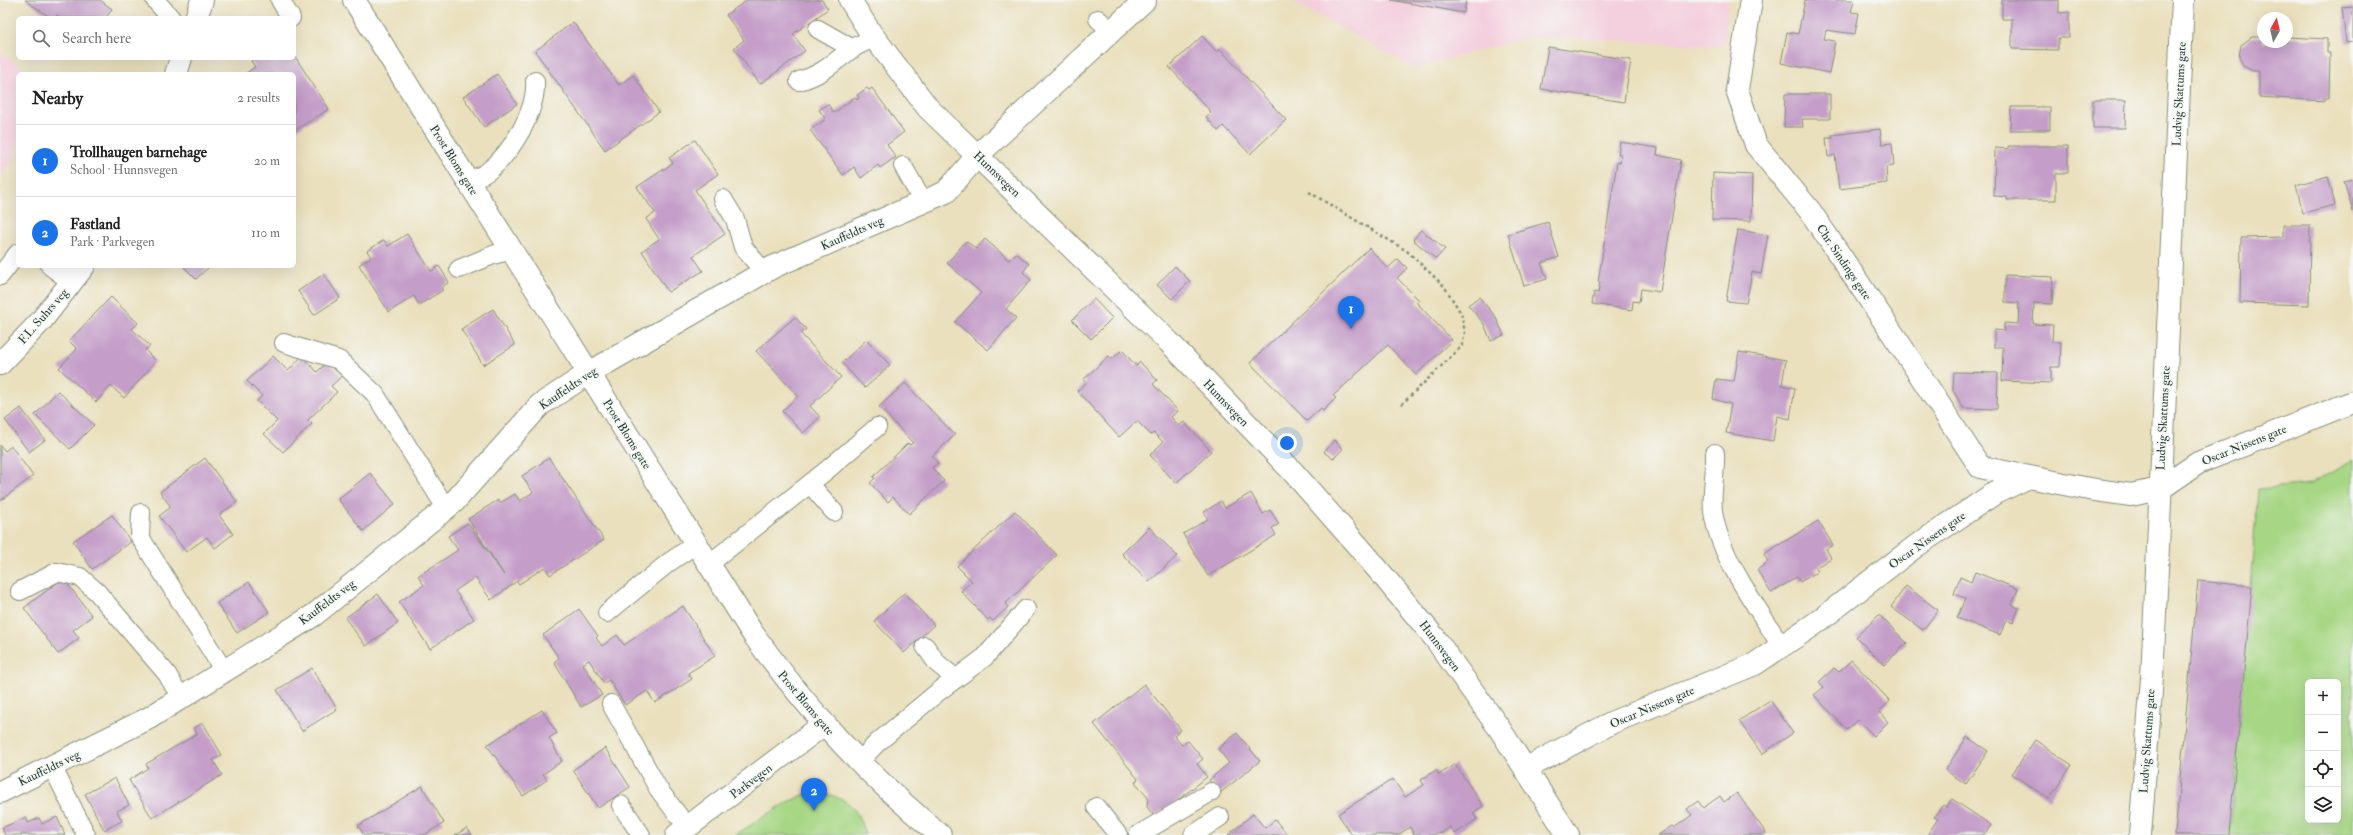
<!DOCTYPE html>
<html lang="en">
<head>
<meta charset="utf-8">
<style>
  body { margin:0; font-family:"IM FELL Double Pica",serif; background:#f2f2f2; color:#222 }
  .controls { position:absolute; right:12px; bottom:12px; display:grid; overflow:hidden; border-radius:6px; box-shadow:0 4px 16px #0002 }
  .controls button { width:36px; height:36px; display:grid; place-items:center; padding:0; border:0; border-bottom:1px solid #e0e0e0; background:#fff; color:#222; font:20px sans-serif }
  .compass { position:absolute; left:2257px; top:12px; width:36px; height:36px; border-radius:50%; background:#fff; box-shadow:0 4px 16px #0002; rotate:8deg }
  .you { position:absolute; left:1287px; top:443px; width:14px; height:14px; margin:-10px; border:3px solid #fff; border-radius:50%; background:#1a73e8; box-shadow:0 0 0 6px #1a73e833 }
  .badge { display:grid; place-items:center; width:26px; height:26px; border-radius:50%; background:#1a73e8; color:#fff; font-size:13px; font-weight:700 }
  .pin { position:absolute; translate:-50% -33px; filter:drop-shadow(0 1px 2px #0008) }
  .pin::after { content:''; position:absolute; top:21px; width:14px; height:12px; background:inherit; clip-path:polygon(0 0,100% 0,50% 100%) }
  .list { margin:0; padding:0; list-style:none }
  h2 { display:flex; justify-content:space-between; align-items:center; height:52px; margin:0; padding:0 16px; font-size:17px }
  h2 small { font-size:13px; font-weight:400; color:#767676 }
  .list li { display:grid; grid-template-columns:26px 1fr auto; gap:12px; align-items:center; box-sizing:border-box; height:72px; padding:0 16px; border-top:1px solid #e0e0e0 }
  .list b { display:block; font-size:15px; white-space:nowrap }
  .list p { margin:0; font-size:13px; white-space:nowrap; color:#767676 }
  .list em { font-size:13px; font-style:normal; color:#767676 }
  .icon { flex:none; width:22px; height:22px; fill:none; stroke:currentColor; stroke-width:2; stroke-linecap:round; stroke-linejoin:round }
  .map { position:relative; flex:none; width:2353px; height:835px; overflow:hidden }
  .search { position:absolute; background:#fff; box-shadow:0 4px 16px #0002; left:16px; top:16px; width:280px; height:44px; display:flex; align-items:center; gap:10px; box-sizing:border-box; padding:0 14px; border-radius:6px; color:#767676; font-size:15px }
  .panel { position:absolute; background:#fff; box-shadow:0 4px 16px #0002; left:16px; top:72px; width:280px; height:196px; border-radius:6px }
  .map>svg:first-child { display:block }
</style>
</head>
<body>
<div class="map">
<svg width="2353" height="835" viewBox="0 0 2353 835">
  <rect width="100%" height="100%" fill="#f6f6f2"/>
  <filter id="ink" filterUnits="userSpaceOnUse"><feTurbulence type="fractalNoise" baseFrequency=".025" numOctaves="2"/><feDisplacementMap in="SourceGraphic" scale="8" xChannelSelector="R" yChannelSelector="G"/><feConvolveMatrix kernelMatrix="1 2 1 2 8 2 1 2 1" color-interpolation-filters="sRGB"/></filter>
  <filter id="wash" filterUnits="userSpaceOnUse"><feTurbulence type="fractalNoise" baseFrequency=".012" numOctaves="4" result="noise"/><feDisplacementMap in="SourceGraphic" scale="16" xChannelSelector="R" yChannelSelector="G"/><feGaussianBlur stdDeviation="0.9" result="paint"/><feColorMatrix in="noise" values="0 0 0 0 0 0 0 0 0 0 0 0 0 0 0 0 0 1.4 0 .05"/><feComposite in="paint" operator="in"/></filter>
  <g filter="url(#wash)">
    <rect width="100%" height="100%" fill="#eae0bd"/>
    <path fill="#f4cfde" d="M1290 0H1729L1724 47 1535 36 1414 68Z
      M0 52 30 74H18V148L0 180Z"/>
    <path fill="#a7d785" stroke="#638a5c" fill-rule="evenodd" d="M2353 460V835H2230L2258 489 2311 484ZM2308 682H2338V820H2308Z
      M814 790C845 799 856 801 865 835H735L784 804Z"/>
    <g id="blocks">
      <path fill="#c49ec9" d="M25 0H100L112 9 106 18H61L57 15 55 18H51Z
        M747 0H822L828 9 793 34 805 51 760 84 734 48 744 40 726 15Z
        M1391 0H1466L1464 13Z
        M1805 0H1854L1851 12 1859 13 1855 34 1826 30 1824 39 1835 41 1829 73 1781 63 1787 32 1798 34Z
        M2002 0H2059V13L2069 12V38H2058V50L2012 49V19H2002Z
        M2353 6V42L2346 43 2342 7Z
        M573 22 619 85 633 75 659 112 605 150 535 51Z
        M1202 36 1217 52 1220 49 1286 120 1250 154 1223 126 1218 131 1206 117 1211 112 1169 67Z
        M2252 37H2263V42H2287V37L2327 39V53H2330L2329 98H2325V101L2259 97V71H2253L2243 66 2239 57 2241 45Z
        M1548 47 1631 60 1624 102 1541 89Z
        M294 55 329 109 294 131V74H245L255 67 251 61 255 58H294Z
        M497 74 517 104 484 127 463 97Z
        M867 88 869 90 872 88 904 132 887 145 896 157 880 168 878 165 861 178 854 167 843 175 810 130 826 119 819 110 828 104 834 113 855 97 857 100 859 98 857 95Z
        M1785 94H1830V119H1802L1803 127H1784Z
        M2093 100H2126L2125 128H2093Z
        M2011 107H2050V130H2010Z
        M1880 129 1882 144 1892 143 1894 166 1886 167 1887 183 1839 189 1835 155 1828 157 1826 138H1833L1832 135Z
        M695 140 718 174 695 190 725 234 693 256 703 271 668 292 642 251 659 239 646 219 655 213 637 187 673 163 669 158Z
        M1620 142 1658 148 1657 155 1681 160 1660 292 1641 289 1639 302 1633 301 1632 310 1592 304 1594 292 1598 293 1600 282H1598L1617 162 1620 163 1621 154H1618Z
        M2008 146H2068V173H2056V200H2007V197L1994 196 1995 148 2008 149Z
        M1713 173 1752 175 1751 221 1712 220Z
        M2328 176 2335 205 2303 213 2296 185Z
        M2353 179V212L2344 181Z
        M1548 222 1559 257 1541 263 1547 279 1524 286 1508 234Z
        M2283 225H2310L2309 305 2240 303 2241 238 2283 237Z
        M1421 230 1445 249 1436 259 1413 240Z
        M1738 230 1768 235 1761 274 1752 272 1746 303 1726 301Z
        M407 234 431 271 439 266 449 282 441 288 443 290 419 305 414 296 389 312 359 265 371 257 367 251 384 240 388 246Z
        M985 239 1009 260 1016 253 1029 264 1023 272 1031 280 1006 309 1016 318 988 350 955 322 981 293 947 263 966 241 976 249Z
        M1369 248 1388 268 1398 259 1407 268 1397 278 1419 300 1416 302 1452 340 1416 375 1388 345 1333 396 1336 398 1323 411 1321 408 1307 421 1250 363Z
        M183 266H210L196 279Z
        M1175 266 1190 281 1172 299 1157 285Z
        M324 274 340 298 314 315 298 291Z
        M2005 275 2053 277 2052 304 2034 303 2033 324 2053 325 2052 342H2061L2060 367H2051V383L2002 381 2003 347H1994V330L2004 331V323L2018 324 2019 303 2005 302Z
        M111 297 138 323 132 329 150 346 145 350 156 361 124 398 111 386 96 402 59 368 77 349 69 341Z
        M1479 297 1495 316 1504 335 1491 341 1484 324 1468 305Z
        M1094 299 1112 318 1091 339 1072 320Z
        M493 309 515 345 483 365 461 329Z
        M795 317 806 329 801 334 841 377 810 406 820 417 803 433 782 411 798 396 756 351Z
        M866 340 890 365 865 388 842 363Z
        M1122 350 1136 366 1140 362 1157 380 1153 384 1178 411 1171 417 1179 426 1184 422 1211 451 1176 483 1150 455 1163 442 1154 433 1151 435 1137 421 1119 437 1077 391 1086 383 1083 380 1109 356 1112 359Z
        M1739 352 1786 360 1782 385 1795 388 1790 419 1777 416 1773 441 1726 433 1731 404 1713 399 1716 379 1734 381Z
        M273 356 288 371 302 356 317 372 327 362 342 376 331 386 337 392 308 420 312 424 283 452 264 434 277 421 257 401 262 396 247 381Z
        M1954 372 1998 373 1997 409 1963 408 1953 390Z
        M905 383 955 435 932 456 938 463 932 468 944 481 909 514 893 497 888 502 870 483 875 478 873 477 908 443 910 445 913 443 879 407Z
        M58 391 94 425 70 449 35 415Z
        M21 408 45 440 29 452 5 420Z
        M1334 440 1343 449 1333 459 1324 452Z
        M0 445 5 451 11 446 33 476 0 501Z
        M205 458 237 502 219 515 233 534 215 548 207 537 186 552 159 516 171 507 160 492Z
        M549 458 604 540 550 575 545 567 519 584 517 581 491 600 475 577 455 591 474 619 430 649 399 602 424 585 418 576 458 550 448 536 468 523 504 575 468 519 498 500 500 503 515 494 520 501 533 492 522 476Z
        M370 473 395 504 363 531 338 499Z
        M1251 493 1263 514 1270 510 1279 524 1272 528 1276 535 1208 576 1183 534 1208 519 1204 512 1221 501 1225 508Z
        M1015 511 1057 555 1005 604 1008 607 993 621 990 618 988 620 961 591 972 581 957 566Z
        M112 515 131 542 92 569 73 541Z
        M1818 521 1833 545 1826 549 1831 558 1815 568 1817 572 1800 582 1797 577 1771 593 1757 570 1768 562 1764 554Z
        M1149 527 1177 556 1149 582 1122 554Z
        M1975 572 2018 589 2012 605 2019 608 2013 623 2006 620 2000 635 1957 618 1965 598 1954 594 1960 577 1971 582Z
        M63 578 92 616 73 630 79 638 58 654 24 608Z
        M2198 581 2252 586 2229 835H2175Z
        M249 582 269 612 237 633 217 603Z
        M1906 586 1938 610 1923 630 1891 607Z
        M904 593 934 625 904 653 874 621Z
        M378 594 398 623 366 646 345 618Z
        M683 606 715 656 688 673 692 679 655 703 647 691 625 705 609 680 604 683 589 660 583 664 602 695 581 707 554 662 559 658 543 635 579 609 598 636 596 638 602 646 617 635 624 645Z
        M1879 615 1907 643 1884 665 1856 637Z
        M1851 660 1890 701 1879 712 1888 722 1874 736 1858 720 1847 730 1814 695 1824 687 1819 682 1834 668 1839 672Z
        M312 668 337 709 302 731 277 690Z
        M1144 684 1181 730 1174 736 1182 745 1188 741 1203 759 1197 764 1207 777 1173 804 1154 816 1147 807 1148 798 1135 782 1138 779 1094 724Z
        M1770 700 1793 733 1762 754 1739 721Z
        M542 710 557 733 549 738 562 761 543 774 547 780 523 796 487 745Z
        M203 723 222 755 213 760 222 775 152 818 129 780 148 768 146 764 197 734 194 728Z
        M1237 733 1260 761 1220 793 1209 780 1229 763 1218 749Z
        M1967 737 1988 751 1966 784 1945 770Z
        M2035 740 2072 765 2049 799 2012 774Z
        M605 748 630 787 598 808 573 770Z
        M1455 764 1483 806 1473 813 1477 819 1455 834 1450 827 1440 834 1439 832 1434 835H1414L1410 827 1398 835H1352L1338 814 1393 779 1405 797 1424 785 1421 780 1436 770 1439 775Z
        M115 778 129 805 117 811 122 821 104 830 85 794Z
        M422 786 444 823 424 835H364L358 826Z
        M1737 793 1766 833 1763 835H1658L1672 826 1674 828 1692 815 1687 809 1698 801 1703 808 1720 796 1724 802Z
        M1952 799 1991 825 1984 835H1927L1938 819 1934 817 1943 805 1946 807Z
        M1253 814 1265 828 1275 820 1288 835H1228Z
        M26 817 28 823 39 818 42 824 57 817 65 835H5L2 828Z
        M467 828 472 835H455Z"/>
    </g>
  </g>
  <g filter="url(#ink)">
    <use href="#blocks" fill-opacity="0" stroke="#848e78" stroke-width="1"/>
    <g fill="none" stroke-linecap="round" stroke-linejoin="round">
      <defs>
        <path id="service" d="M155 0 171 18
          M280 0 291 18
          M1098 19 1111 31
          M818 29 853 49
          M799 81C821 75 832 64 849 51 856 45 866 42 874 38
          M903 166 923 202
          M468 182C474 179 481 176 487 172 511 154 537 111 535 81
          M723 199 735 219 743 247 764 272
          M50 266 72 282
          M459 269 493 255 511 250
          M0 276 18 253
          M284 343 339 360 375 394 446 508
          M1715 453C1716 472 1711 492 1713 511 1719 557 1757 606 1781 646
          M810 484 834 512
          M141 513 140 537 224 671
          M709 564 827 470 877 427
          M20 591 57 572 80 577 97 592 167 674 181 698
          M607 613 668 563 696 544
          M925 646 937 663 956 679
          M611 704 659 790 688 828
          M859 762 877 743 938 692 985 657 1026 609
          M52 766 86 835
          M621 805 641 835
          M1096 807 1118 835
          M1138 835 1211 792
          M1193 835 1220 817"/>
        <path id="minor" d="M850 0 870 32 928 108 1169 342 1294 473 1365 554 1434 637 1499 728 1568 835
          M1751 0 1737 90 1756 145 1810 211 1903 349 1980 467 2089 489 2131 495 2160 489 2198 463 2353 402
          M196 18 202 0
          M176 74 181 58
          M0 364 41 321 84 266
          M1525 769 1613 722 1755 664 1816 623 1916 546 1995 493 2029 477
          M0 792 149 718 314 615 454 502 540 405 589 373 773 267 946 192 978 155 1145 0
          M677 835 823 725
          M2140 835 2152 678 2183 0"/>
        <path id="secondary" d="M354 0 753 634C809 712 866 774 940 835"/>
      </defs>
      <use href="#service" stroke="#848e78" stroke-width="20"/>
      <use href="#minor" stroke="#848e78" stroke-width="24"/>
      <use href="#secondary" stroke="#848e78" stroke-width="24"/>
      <path stroke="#848e78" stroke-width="2.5" stroke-dasharray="3 3" stroke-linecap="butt" d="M1309 192 1407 251 1444 286 1461 313 1465 332 1462 346 1401 405"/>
      <use href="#service" stroke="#fff" stroke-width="18"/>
      <use href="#minor" stroke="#fff" stroke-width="22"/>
      <use href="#secondary" stroke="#fff" stroke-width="22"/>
    </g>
  </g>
  <g text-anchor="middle" stroke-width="3" stroke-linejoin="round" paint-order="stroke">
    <g font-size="12" fill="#1f3d34" stroke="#f6f6f2">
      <text transform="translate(2179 94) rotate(-87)" y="4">Ludvig Skattums gate</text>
      <text transform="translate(454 160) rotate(58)" y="4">Prost Bloms gate</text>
      <text transform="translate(997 174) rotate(44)" y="4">Hunnsvegen</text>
      <text transform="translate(852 233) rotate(-24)" y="4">Kauffeldts veg</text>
      <text transform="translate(1844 262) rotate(56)" y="4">Chr. Sindings gate</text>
      <text transform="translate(43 316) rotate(-49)" y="4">F.L. Suhrs veg</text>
      <text transform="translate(568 388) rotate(-34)" y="4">Kauffeldts veg</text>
      <text transform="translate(1226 403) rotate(46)" y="4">Hunnsvegen</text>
      <text transform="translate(2163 418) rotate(-87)" y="4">Ludvig Skattums gate</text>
      <text transform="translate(627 434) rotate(58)" y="4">Prost Bloms gate</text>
      <text transform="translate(2244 445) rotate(-22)" y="4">Oscar Nissens gate</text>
      <text transform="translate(1927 540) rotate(-35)" y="4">Oscar Nissens gate</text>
      <text transform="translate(327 602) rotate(-37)" y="4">Kauffeldts veg</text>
      <text transform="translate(1440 646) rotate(53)" y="4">Hunnsvegen</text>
      <text transform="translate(806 703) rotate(50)" y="4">Prost Bloms gate</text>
      <text transform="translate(1652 707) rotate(-23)" y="4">Oscar Nissens gate</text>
      <text transform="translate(2147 741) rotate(-86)" y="4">Ludvig Skattums gate</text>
      <text transform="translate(49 768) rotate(-26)" y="4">Kauffeldts veg</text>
      <text transform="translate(751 781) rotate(-37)" y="4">Parkvegen</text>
    </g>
  </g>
</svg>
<div class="controls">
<button>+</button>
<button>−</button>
<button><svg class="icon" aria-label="locate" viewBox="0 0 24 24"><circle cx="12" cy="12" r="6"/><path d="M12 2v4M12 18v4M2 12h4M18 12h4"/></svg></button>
<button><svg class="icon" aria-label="layers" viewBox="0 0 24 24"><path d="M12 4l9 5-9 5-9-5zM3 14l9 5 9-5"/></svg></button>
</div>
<svg class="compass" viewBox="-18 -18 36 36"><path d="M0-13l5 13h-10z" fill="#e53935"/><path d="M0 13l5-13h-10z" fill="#767676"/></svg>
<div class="you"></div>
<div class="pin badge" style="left:1351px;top:329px">1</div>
<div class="pin badge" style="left:814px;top:811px">2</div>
<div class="search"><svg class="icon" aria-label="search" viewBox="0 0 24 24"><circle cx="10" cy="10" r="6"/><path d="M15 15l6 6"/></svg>Search here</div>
<section class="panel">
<h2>Nearby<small>2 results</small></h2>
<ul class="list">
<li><span class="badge">1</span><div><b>Trollhaugen barnehage</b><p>School · Hunnsvegen</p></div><em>20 m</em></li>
<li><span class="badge">2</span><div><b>Fastland</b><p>Park · Parkvegen</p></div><em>110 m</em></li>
</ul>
</section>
</div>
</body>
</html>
